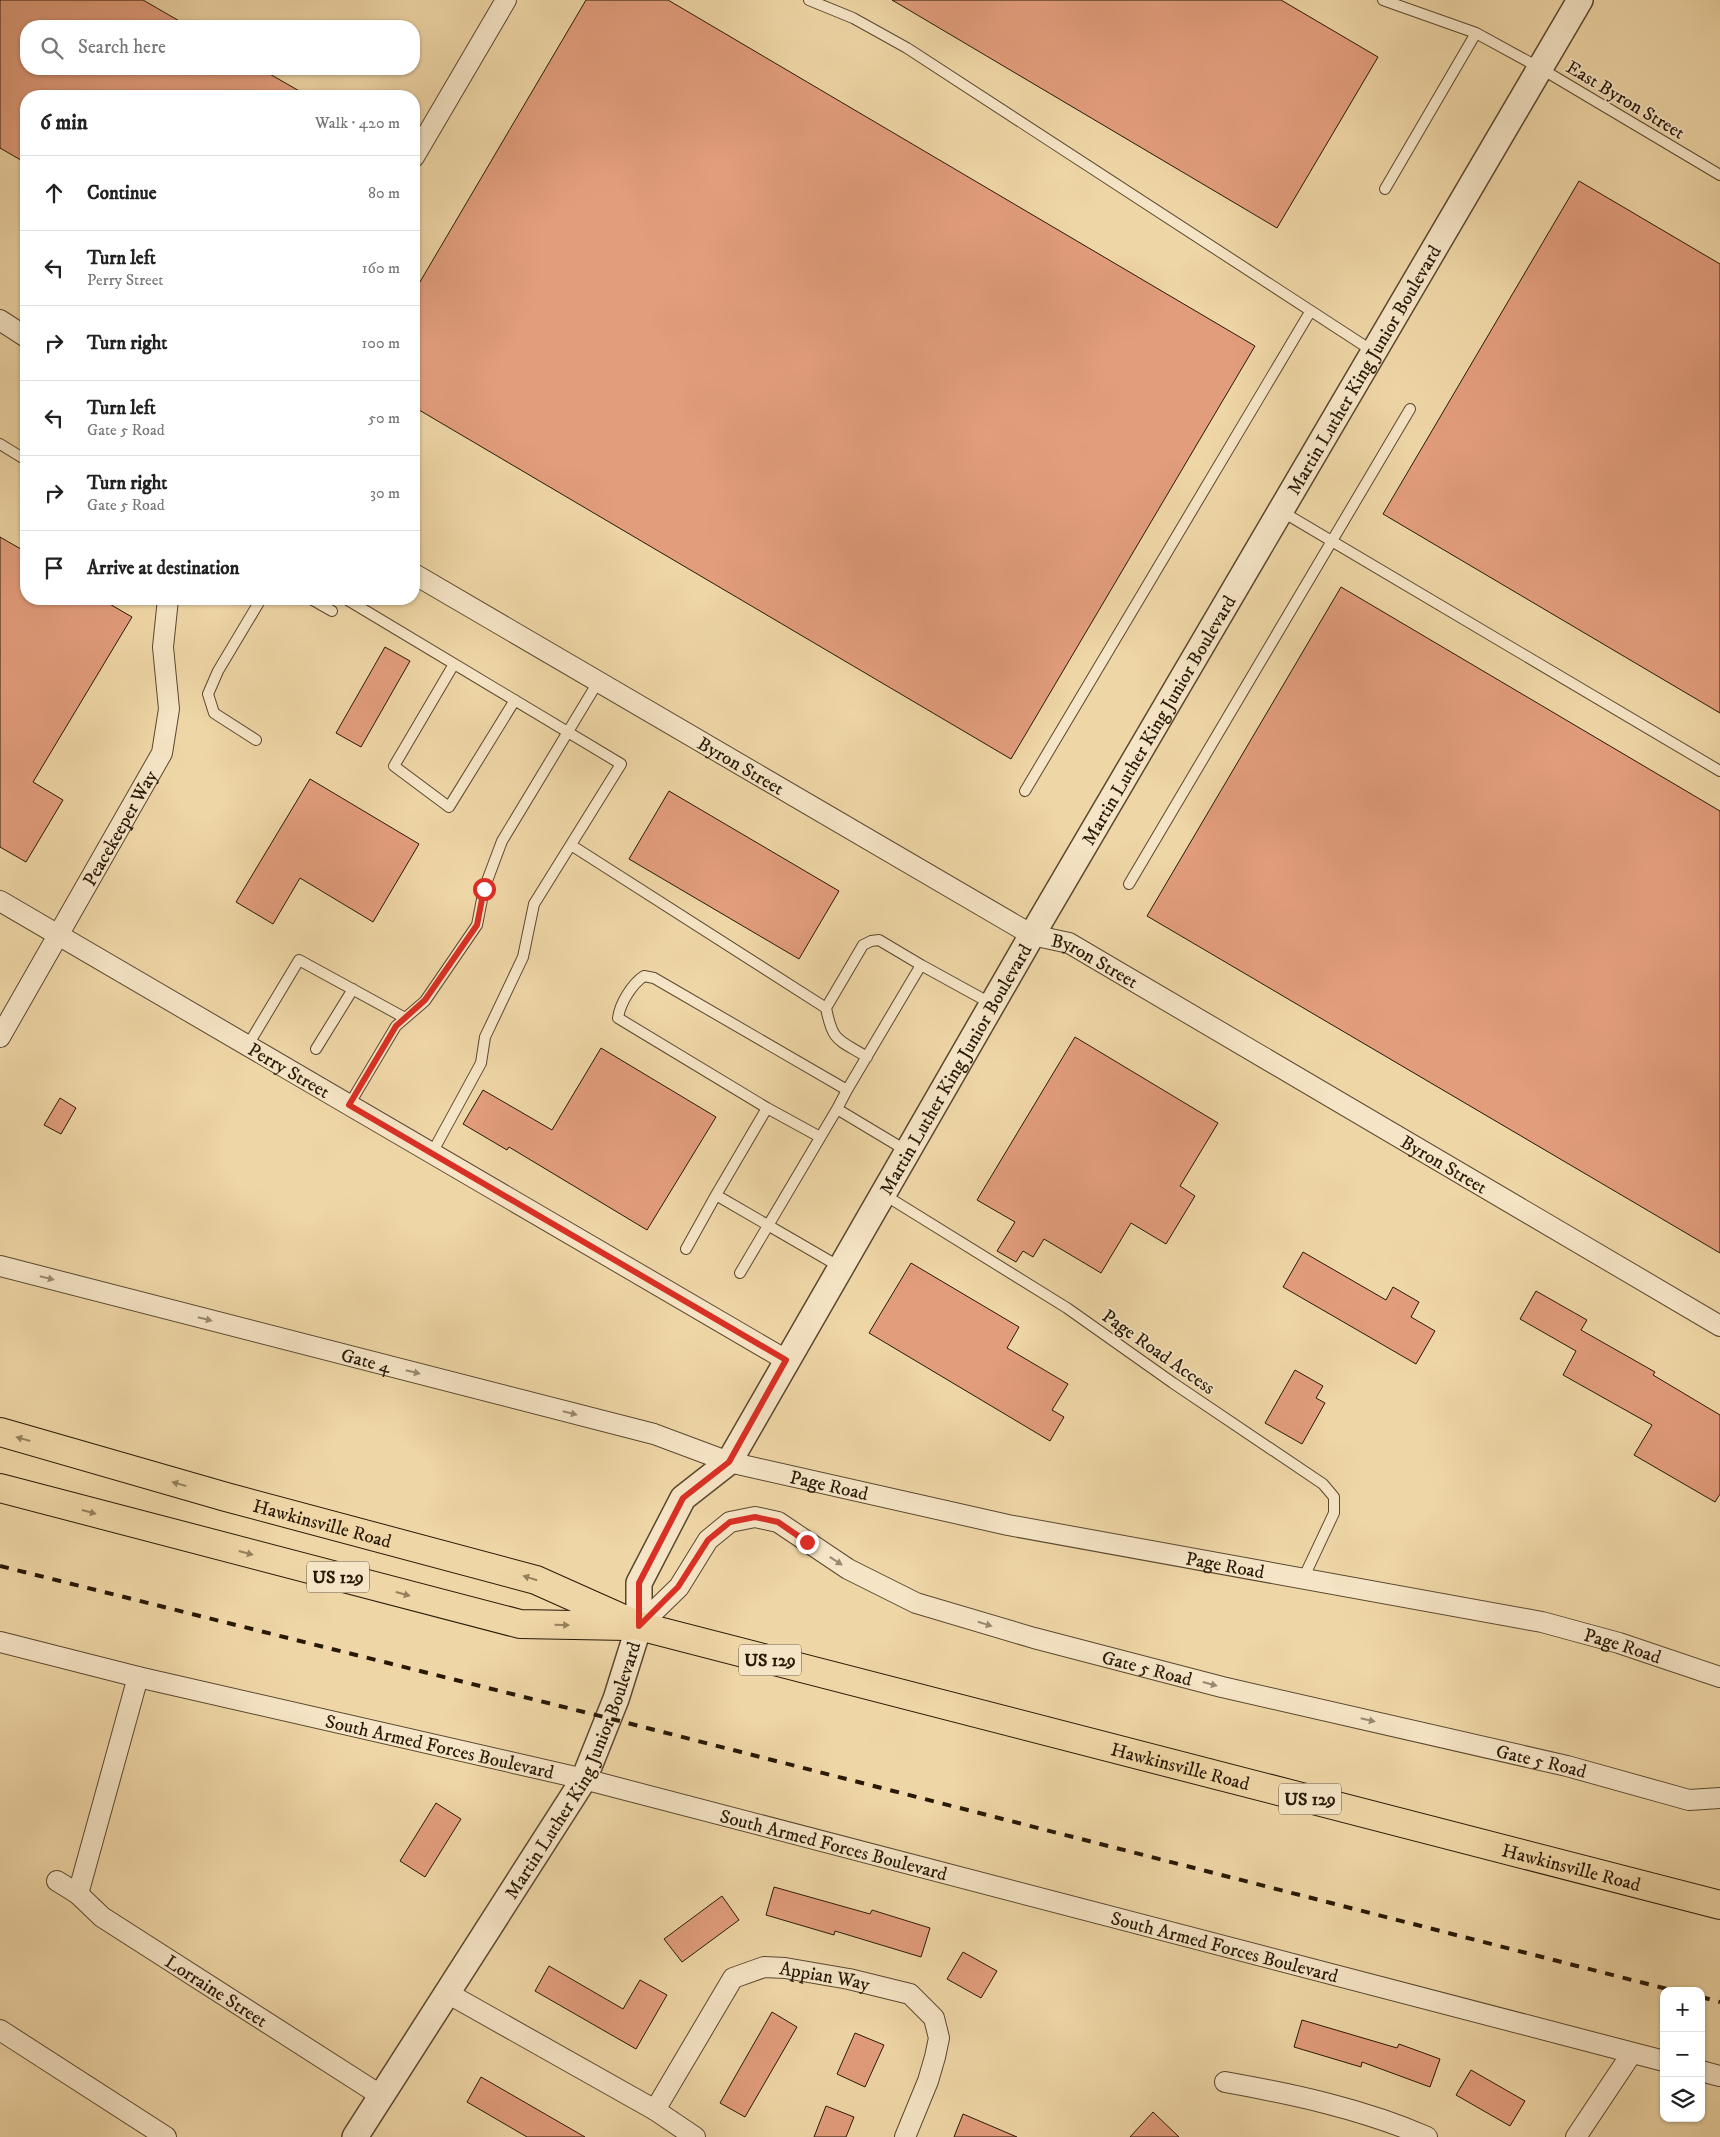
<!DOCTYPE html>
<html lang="en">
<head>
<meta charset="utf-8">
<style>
  body { margin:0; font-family:"IM FELL DW Pica",serif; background:#f6f6f6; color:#222 }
  .controls { position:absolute; right:15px; bottom:15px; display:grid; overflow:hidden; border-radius:10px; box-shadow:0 1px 4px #0004 }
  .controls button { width:45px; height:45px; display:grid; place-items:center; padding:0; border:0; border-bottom:1px solid #e0e0e0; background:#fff; color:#222; font:25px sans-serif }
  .stop { position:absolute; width:15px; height:15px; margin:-11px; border:4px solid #d93025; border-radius:50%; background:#fff }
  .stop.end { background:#d93025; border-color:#fff; box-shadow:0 1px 5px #0008 }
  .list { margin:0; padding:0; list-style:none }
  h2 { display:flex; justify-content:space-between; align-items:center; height:65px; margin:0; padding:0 20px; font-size:21px }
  h2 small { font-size:16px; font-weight:400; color:#767676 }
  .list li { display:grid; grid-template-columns:32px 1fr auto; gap:15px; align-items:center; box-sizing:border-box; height:75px; padding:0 20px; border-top:1px solid #e0e0e0 }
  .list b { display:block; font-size:19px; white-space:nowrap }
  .list p { margin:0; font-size:16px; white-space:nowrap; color:#767676 }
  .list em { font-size:16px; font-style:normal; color:#767676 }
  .icon { flex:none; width:28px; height:28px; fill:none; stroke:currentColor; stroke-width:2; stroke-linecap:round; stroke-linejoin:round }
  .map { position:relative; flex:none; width:1720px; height:2137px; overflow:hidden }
  .search { position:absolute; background:#fff; box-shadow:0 1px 4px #0004; left:20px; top:20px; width:400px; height:55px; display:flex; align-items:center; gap:12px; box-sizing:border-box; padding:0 18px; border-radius:20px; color:#767676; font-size:19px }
  .panel { position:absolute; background:#fff; box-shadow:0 1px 4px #0004; left:20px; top:90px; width:400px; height:515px; border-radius:20px }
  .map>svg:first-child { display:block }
</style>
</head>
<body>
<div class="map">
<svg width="1720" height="2137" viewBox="0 0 1720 2137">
  <rect width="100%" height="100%" fill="#efd6a6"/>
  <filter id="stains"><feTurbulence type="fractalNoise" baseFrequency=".004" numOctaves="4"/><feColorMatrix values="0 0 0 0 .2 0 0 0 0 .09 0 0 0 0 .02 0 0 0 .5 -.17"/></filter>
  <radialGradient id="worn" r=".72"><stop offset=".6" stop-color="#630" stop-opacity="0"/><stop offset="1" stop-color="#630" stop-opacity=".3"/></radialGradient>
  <path fill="#e29d7c" stroke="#281907" d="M0 0H143L188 26H26V69H261L308 96H26V163L0 148Z
    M586 0H668L1255 346 1011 759 414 407V292Z
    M892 0H1281L1378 57 1277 228Z
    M1579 181 1720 264V713L1383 514Z
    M0 537 26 552V599H101L132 617 33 782 63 800 26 862 0 847Z
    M1341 587 1720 811V1253L1147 916Z
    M385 647 410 661 361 747 336 733Z
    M310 779 419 844 373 922 300 878 273 924 236 902Z
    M669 791 839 891 799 959 629 859Z
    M1075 1037 1218 1123 1180 1186 1195 1196 1166 1244 1131 1223 1101 1273 1044 1239 1033 1257 1023 1251 1016 1262 997 1251 1015 1222 977 1200Z
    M601 1048 716 1117 647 1230 509 1147 507 1150 463 1124 483 1090 552 1130Z
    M60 1098 76 1108 61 1134 44 1125Z
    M1303 1252 1386 1300 1393 1287 1419 1302 1411 1317 1435 1331 1416 1364 1283 1287Z
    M911 1263 1019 1327 1007 1348 1068 1384 1052 1410 1064 1417 1050 1441 869 1333Z
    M1536 1291 1587 1320 1581 1330 1655 1372 1653 1375 1720 1415V1494L1715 1502 1634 1455 1652 1425 1563 1375 1576 1351 1520 1319Z
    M1295 1370 1323 1386 1316 1398 1325 1403 1302 1444 1265 1423Z
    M436 1803 461 1819 425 1877 400 1861Z
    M774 1887 870 1914 872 1910 930 1928 921 1957 835 1931 834 1935 766 1915Z
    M722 1896 739 1920 682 1962 664 1939Z
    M963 1952 997 1971 981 1998 947 1979Z
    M549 1966 623 2009 640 1980 667 1995 636 2049 535 1991Z
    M772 2012 797 2027 745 2117 720 2103Z
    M1302 2020 1397 2048 1399 2044 1440 2059 1430 2087 1362 2062 1361 2067 1294 2047Z
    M855 2033 884 2045 865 2087 837 2074Z
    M1471 2070 1525 2101 1510 2126 1456 2095Z
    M481 2077 552 2118 585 2137H527L467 2102Z
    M826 2106 854 2117 846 2137H814Z
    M1153 2112 1179 2137H1130Z
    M963 2114 1017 2137H954Z"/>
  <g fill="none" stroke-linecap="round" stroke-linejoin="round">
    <defs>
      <path id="service" d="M809 0 853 18 907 48 1374 352
        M1383 0 1476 33 1540 68 1720 175
        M1385 189 1476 33
        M0 444 26 460
        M1281 511 1720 771
        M311 599 332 611
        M346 599 621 764 534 904 523 957 485 1037 481 1063 432 1153
        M454 664 394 766 449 807 515 700
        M256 740 214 713 208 694 218 671 261 599
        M1025 791 1310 312
        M571 845 826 1008 863 945 871 941 879 940 921 965
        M1129 884 1410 409
        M826 1008C833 1043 838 1039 867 1057
        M248 1045 299 960 405 1018
        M316 1049 353 989
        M349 1105 396 1026 425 1001 477 925 484 889 502 841 598 682
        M767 1108 820 1137
        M907 1151 837 1109 847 1090 921 965 992 1004
        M883 1194 1067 1308 1173 1383 1323 1484 1334 1497V1513L1303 1579
        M716 1195 767 1108 618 1018C620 1003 632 984 644 976L654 978 847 1090
        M686 1249 716 1195 840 1267
        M740 1273 837 1109"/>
      <g id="minor">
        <path d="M414 157 506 0"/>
        <path d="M0 320 26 337"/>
        <path id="s1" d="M414 574 1032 935 1069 943 1720 1326"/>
        <path id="s2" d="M0 901 786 1360"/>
        <path id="s3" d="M0 1037 162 753 169 709 163 647 168 599"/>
        <path id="s4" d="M0 1266 654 1434 729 1462 1008 1525 1542 1622 1619 1643 1720 1677"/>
        <path id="s5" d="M639 1626 679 1587 708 1540 730 1522 755 1517 778 1522 848 1569 916 1603 1034 1638 1222 1687 1567 1766 1689 1800 1720 1798"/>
        <path id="s6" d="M0 1642 138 1677 584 1779 1664 2061"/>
        <path id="s7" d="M57 1881 78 1894 102 1917 380 2095"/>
        <path d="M78 1894 138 1677"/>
        <path d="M449 1994 655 2110"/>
        <path d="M0 2030 166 2137"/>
        <path d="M1701 2071 1720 2076"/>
        <path d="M1225 2082C1292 2094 1363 2109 1427 2137"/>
        <path id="s8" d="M695 2137 655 2110 733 1978 764 1967 785 1968 849 1979 910 1994 934 2018 939 2038 935 2057 928 2081 905 2137"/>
        <path d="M1576 2137 1632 2053"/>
      </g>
      <g id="tertiary">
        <path id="s9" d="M355 2137 584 1779 616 1699 639 1626V1583L683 1498 729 1462 1032 935 1580 0"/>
      </g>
      <g id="primary">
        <path id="s10" d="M0 1432 226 1497 536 1580 639 1626 1720 1905"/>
        <path d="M0 1488 520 1624 627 1626"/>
      </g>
    </defs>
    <use href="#service" stroke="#5a482f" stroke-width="12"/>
    <use href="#minor" stroke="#5a482f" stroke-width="22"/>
    <use href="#tertiary" stroke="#5a482f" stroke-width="28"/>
    <use href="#primary" stroke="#281907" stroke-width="30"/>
    <use href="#service" stroke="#f5e4c5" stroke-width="10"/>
    <use href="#minor" stroke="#f5e4c5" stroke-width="20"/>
    <use href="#tertiary" stroke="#f5e4c5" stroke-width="25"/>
    <use href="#primary" stroke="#efd6a6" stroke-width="28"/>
    <path stroke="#281907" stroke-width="4" stroke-dasharray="9 9" stroke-linecap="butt" d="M0 1566 608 1718 1675 1991
      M1701 1997 1720 2002"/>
  </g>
  <defs><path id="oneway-solid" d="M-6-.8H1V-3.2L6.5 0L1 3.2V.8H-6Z" transform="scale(1.25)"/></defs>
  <g fill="#998970">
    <use href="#oneway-solid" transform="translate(47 1278) rotate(14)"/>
    <use href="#oneway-solid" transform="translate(205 1319) rotate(14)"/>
    <use href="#oneway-solid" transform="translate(413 1372) rotate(14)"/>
    <use href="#oneway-solid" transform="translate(570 1413) rotate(14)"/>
    <use href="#oneway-solid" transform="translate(836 1561) rotate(33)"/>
    <use href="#oneway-solid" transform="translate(985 1624) rotate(17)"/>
    <use href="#oneway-solid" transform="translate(1210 1684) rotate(15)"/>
    <use href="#oneway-solid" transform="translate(1368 1720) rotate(13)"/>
  </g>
  <g fill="#95815e">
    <use href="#oneway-solid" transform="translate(23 1439) rotate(-164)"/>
    <use href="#oneway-solid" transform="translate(179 1484) rotate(-164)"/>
    <use href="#oneway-solid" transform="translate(89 1512) rotate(15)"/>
    <use href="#oneway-solid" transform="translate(246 1553) rotate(15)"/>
    <use href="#oneway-solid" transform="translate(530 1578) rotate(-163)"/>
    <use href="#oneway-solid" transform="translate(403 1594) rotate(15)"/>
    <use href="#oneway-solid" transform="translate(562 1625) rotate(1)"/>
  </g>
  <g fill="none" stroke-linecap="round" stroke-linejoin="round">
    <path stroke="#d93025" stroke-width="6" d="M484 889 477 925 425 1000 396 1026 349 1105 786 1360 729 1462 683 1498 639 1583V1626L678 1587 708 1540 730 1522 755 1517 778 1522 807 1542"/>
  </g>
  <g text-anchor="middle" stroke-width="4" stroke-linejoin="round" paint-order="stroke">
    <g fill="#f5e4c5" stroke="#665640" stroke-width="1">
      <rect x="307" y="1561.5" width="62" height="31" rx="4"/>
      <rect x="739" y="1644.5" width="62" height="31" rx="4"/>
      <rect x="1279" y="1783.5" width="62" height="31" rx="4"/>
    </g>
    <g font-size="18" font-weight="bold" fill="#281907">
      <text x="338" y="1583">US 129</text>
      <text x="770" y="1666">US 129</text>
      <text x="1310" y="1805">US 129</text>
    </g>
    <g font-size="19" fill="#281907" stroke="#f5e4c5">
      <text transform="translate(1626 99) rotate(31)" y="7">East Byron Street</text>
      <text dy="7" stroke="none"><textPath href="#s9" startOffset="2048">Martin Luther King Junior Boulevard</textPath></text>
      <text dy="7" stroke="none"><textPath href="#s9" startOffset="1642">Martin Luther King Junior Boulevard</textPath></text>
      <text dy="7" stroke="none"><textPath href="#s1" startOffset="379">Byron Street</textPath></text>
      <text dy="7" stroke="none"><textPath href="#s3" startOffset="241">Peacekeeper Way</textPath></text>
      <text dy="7" stroke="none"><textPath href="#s1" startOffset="784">Byron Street</textPath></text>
      <text dy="7" stroke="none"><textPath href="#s9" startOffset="1238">Martin Luther King Junior Boulevard</textPath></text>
      <text dy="7" stroke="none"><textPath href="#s2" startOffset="335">Perry Street</textPath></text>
      <text dy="7" stroke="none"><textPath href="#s1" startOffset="1189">Byron Street</textPath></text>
      <text transform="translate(1159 1351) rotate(35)" y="7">Page Road Access</text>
      <text dy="7" stroke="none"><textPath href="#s4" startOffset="378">Gate 4</textPath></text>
      <text dy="7" stroke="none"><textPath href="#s4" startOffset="858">Page Road</textPath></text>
      <text dy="7" stroke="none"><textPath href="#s10" startOffset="335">Hawkinsville Road</textPath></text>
      <text dy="7" stroke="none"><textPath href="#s4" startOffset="1262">Page Road</textPath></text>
      <text dy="7" stroke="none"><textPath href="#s4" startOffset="1668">Page Road</textPath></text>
      <text dy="7" stroke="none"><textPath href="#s5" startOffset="589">Gate 5 Road</textPath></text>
      <text dy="7" stroke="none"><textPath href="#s6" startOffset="452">South Armed Forces Boulevard</textPath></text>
      <text dy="7" stroke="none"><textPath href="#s5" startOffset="994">Gate 5 Road</textPath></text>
      <text dy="7" stroke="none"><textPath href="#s10" startOffset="1228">Hawkinsville Road</textPath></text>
      <text dy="7" stroke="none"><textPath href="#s9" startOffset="428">Martin Luther King Junior Boulevard</textPath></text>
      <text dy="7" stroke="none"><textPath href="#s6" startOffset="858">South Armed Forces Boulevard</textPath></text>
      <text dy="7" stroke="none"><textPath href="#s10" startOffset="1632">Hawkinsville Road</textPath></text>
      <text dy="7" stroke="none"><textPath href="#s6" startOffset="1262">South Armed Forces Boulevard</textPath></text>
      <text dy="7" stroke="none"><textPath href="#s8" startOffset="296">Appian Way</textPath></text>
      <text dy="7" stroke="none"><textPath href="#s7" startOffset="194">Lorraine Street</textPath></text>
    </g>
  </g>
  <rect width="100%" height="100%" filter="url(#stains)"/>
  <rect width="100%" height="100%" fill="url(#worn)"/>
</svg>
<div class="controls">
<button>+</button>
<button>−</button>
<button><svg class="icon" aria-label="layers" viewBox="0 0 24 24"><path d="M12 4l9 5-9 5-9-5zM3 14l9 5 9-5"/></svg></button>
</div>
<div class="stop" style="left:484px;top:889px"></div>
<div class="stop end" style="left:807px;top:1542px"></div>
<div class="search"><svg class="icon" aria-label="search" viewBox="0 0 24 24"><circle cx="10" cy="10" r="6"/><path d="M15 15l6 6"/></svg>Search here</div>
<section class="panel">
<h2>6 min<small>Walk · 420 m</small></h2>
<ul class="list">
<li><svg class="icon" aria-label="ahead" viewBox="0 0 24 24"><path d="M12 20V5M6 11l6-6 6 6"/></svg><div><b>Continue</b></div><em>80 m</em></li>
<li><svg class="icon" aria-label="left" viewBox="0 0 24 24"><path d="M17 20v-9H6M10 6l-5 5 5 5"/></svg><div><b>Turn left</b><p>Perry Street</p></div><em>160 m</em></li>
<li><svg class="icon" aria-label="right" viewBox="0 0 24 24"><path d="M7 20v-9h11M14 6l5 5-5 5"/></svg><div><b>Turn right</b></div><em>100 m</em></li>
<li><svg class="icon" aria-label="left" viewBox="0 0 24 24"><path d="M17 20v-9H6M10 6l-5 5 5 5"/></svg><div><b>Turn left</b><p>Gate 5 Road</p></div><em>50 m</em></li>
<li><svg class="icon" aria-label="right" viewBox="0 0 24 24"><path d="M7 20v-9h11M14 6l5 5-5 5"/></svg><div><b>Turn right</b><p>Gate 5 Road</p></div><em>30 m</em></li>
<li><svg class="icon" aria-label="arrive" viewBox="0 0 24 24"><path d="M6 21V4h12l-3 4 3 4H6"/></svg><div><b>Arrive at destination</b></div></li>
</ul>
</section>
</div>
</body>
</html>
